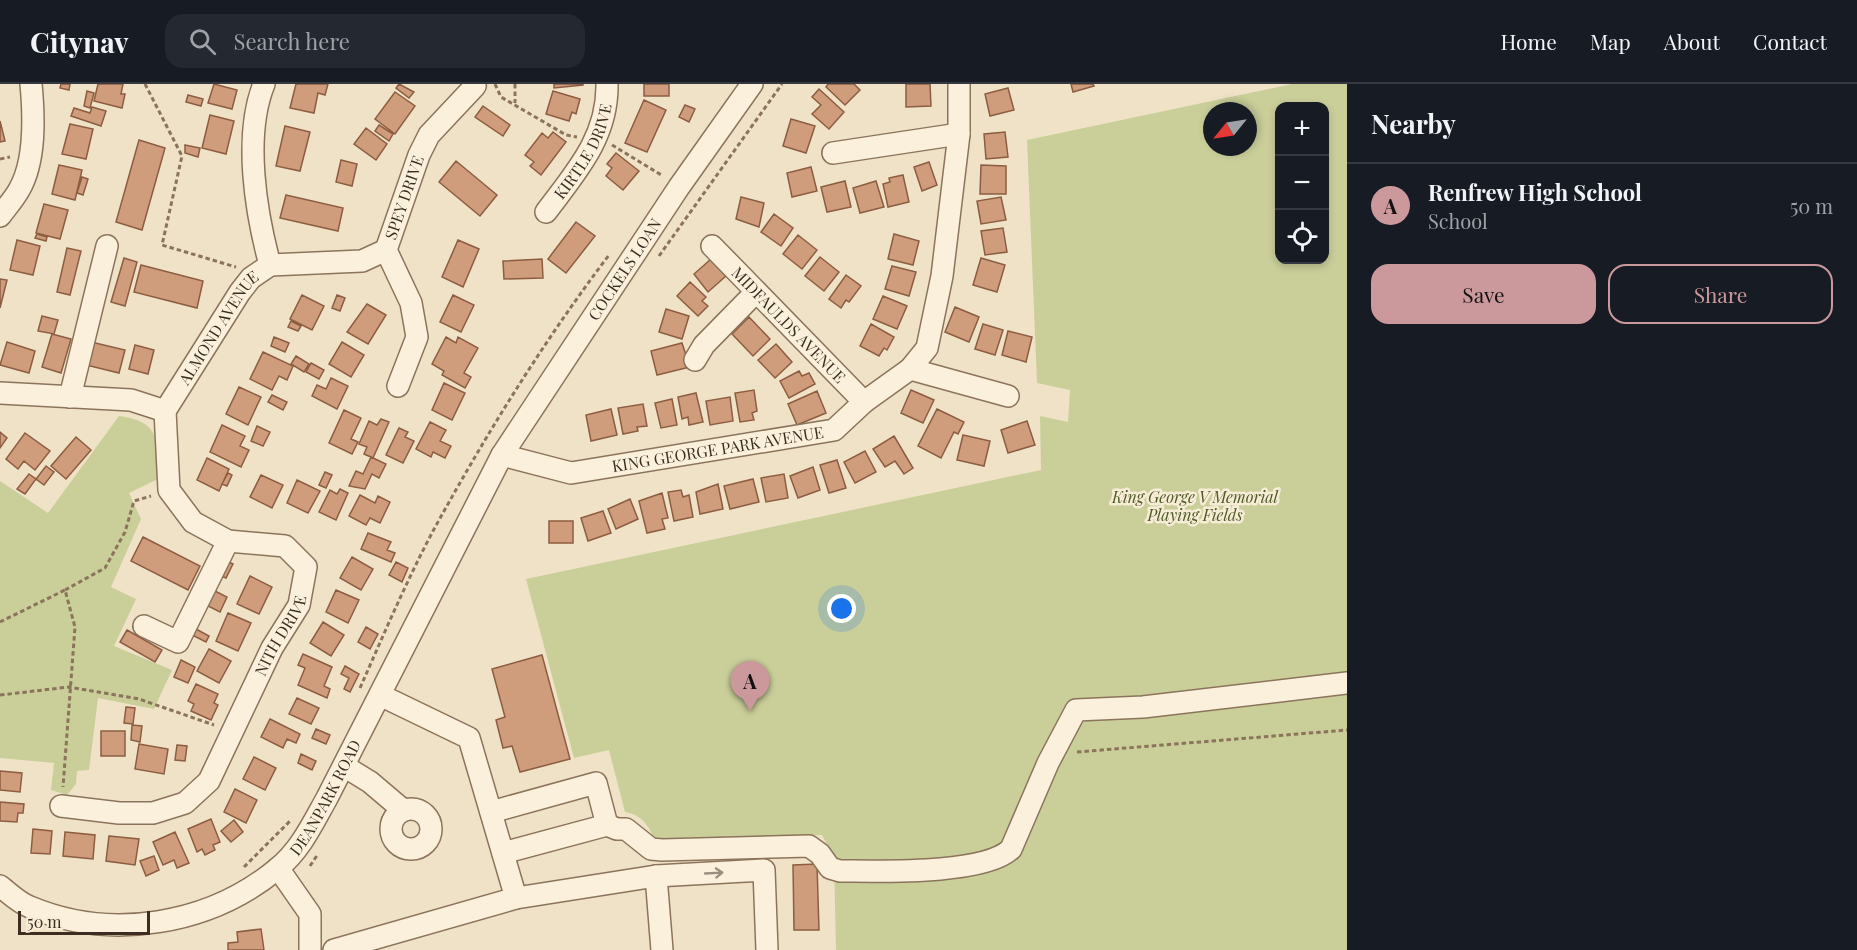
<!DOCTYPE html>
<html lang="en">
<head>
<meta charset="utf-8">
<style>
  body { margin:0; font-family:"Playfair Display",serif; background:#242831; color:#f1f3f6 }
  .controls { position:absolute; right:18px; top:18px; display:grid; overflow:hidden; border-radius:12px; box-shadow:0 3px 9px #0003 }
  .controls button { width:54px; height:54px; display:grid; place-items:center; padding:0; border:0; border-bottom:2px solid #363941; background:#171b24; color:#f1f3f6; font:30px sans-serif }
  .compass { position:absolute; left:1203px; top:18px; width:54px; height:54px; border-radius:50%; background:#171b24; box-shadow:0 3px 9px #0003; rotate:240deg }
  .scale { position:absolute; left:18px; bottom:15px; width:132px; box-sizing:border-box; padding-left:6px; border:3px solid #3c2d20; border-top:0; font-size:16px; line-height:21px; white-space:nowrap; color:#3c2d20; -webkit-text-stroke:4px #f7edd7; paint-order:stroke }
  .you { position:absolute; left:842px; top:525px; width:21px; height:21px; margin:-15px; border:4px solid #fff; border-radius:50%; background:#1a73e8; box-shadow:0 0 0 9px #1a73e833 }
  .badge { display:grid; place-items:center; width:39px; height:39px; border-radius:50%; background:#cb999c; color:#111; font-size:20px; font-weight:700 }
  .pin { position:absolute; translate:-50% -50px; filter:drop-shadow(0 2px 3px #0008) }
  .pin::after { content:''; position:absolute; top:32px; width:21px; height:18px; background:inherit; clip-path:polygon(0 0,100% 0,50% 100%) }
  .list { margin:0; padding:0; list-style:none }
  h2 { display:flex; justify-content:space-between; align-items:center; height:78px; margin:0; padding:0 24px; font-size:26px }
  h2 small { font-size:20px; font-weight:400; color:#9ea1a6 }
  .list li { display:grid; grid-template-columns:39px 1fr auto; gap:18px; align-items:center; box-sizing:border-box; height:84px; padding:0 24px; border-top:2px solid #363941 }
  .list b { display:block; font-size:22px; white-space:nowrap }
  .list p { margin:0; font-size:20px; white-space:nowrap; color:#9ea1a6 }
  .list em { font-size:20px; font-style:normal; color:#9ea1a6 }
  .actions { display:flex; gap:12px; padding:18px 24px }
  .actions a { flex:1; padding:14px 0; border:2px solid #cb999c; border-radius:18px; text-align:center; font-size:21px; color:#cb999c }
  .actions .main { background:#cb999c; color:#111 }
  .icon { flex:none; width:33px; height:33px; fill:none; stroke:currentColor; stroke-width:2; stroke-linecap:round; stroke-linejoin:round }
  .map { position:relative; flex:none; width:1347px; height:866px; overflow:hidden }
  header { display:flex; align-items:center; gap:36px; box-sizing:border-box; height:84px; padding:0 30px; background:#171b24; border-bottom:2px solid #363941 }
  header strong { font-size:28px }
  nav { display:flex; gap:33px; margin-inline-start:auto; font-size:21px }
  .search { width:420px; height:54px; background:#242831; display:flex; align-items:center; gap:15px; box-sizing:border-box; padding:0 21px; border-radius:18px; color:#9ea1a6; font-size:22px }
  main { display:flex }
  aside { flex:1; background:#171b24 }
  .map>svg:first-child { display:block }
</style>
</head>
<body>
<header>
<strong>Citynav</strong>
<div class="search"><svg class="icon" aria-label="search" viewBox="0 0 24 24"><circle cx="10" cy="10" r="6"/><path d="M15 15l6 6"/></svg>Search here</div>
<nav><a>Home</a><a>Map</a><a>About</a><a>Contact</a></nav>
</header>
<main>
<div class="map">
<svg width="1347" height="866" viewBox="0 0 1347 866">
  <rect width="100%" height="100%" fill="#f0e2c7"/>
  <path fill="#cacf9a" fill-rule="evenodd" d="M1292 0H1347V866H836L834 774 822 751 654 755C649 741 640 730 625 728L609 666 574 674 526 495 1041 386 1040 332 1068 338 1070 306 1037 299 1027 56ZM1280 22H1324V176H1280ZM1212 27H1248V63H1212Z
    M119 332C163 338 157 358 158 395L129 409 141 435 111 503 136 515 114 562 172 586 154 625 98 614 89 686 77 687 76 700 67 711 51 706 54 679 0 674V397L48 429Z"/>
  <path fill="#cf9c7c" stroke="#8c5d41" stroke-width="1.5" d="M61 0H70L69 6 60 4Z
    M98 0H123L121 10H125L122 24 94 17Z
    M214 0 237 6 232 25 208 19Z
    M296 0H328L325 11 318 9 314 29 290 24Z
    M399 0 414 8 409 14 396 4Z
    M554 0H583V1L554 4Z
    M644 0H669V12H644Z
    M828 0H854L860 6 845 21 826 3Z
    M906 0H930L931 22 906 23Z
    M1071 0H1093L1094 2 1073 8Z
    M1008 4 1014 26 990 32 985 10Z
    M819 5 844 28 829 45 812 30 821 21 812 13Z
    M87 7 94 9 90 24 84 22Z
    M553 7 580 15 576 30 572 28 569 37 546 30Z
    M395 8 415 22 395 50 375 35Z
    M188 11 203 15 201 22 186 18Z
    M644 16 666 26 647 68 625 59Z
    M685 21 695 25 689 38 679 33Z
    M483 22 510 41 503 52 475 33Z
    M92 23 106 27 101 42 71 32 74 24 90 29Z
    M210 31 234 37 226 70 202 64Z
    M791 35 815 42 806 69 783 62Z
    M0 37 5 57 0 58Z
    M70 40 93 45 86 75 62 70Z
    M379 41 393 50 389 57 375 47Z
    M285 42 310 48 300 87 276 82Z
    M366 44 387 60 376 76 354 60Z
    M553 48 566 58 541 91 530 82 534 78 525 71 542 49 548 54Z
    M1005 48 1008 73 986 75 984 50Z
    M139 56 165 64 142 146 116 138Z
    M185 61 200 64 198 73 185 69Z
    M616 69 639 87 623 106 606 92 612 84 607 80Z
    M341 76 357 80 352 102 336 98Z
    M456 77 497 111 480 132 439 98Z
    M929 78 937 101 922 107 914 83Z
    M59 81 82 86 75 116 52 110Z
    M981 81 1006 82V110H980Z
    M811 83 817 107 792 113 787 89Z
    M903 91 909 118 888 123 883 100 890 98 889 94Z
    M82 93 88 95 83 111 77 109Z
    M845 97 851 123 827 128 821 103Z
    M876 97 884 123 860 129 853 104Z
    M286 111 343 124 338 147 280 134Z
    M741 113 764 119 759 143 736 135Z
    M1001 113 1006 136 981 140 977 117Z
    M44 120 68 126 60 155 36 149Z
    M774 130 793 144 781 162 761 148Z
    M576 138 595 152 566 189 548 175Z
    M1003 144 1007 168 985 171 981 147Z
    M37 150 47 153 46 157 35 154Z
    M894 150 919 157 913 181 888 175Z
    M798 151 817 166 802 185 783 170Z
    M17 156 40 162 33 191 10 186Z
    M458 156 479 165 463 203 442 193Z
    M67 164 81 167 70 211 57 208Z
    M820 173 839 188 824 207 805 192Z
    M124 174 137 178 125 222 111 218Z
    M981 174 1005 181 997 208 973 201Z
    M542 175 543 194 504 195 503 177Z
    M711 175 726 192 708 208 694 190Z
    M141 181 203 197 197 224 134 208Z
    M892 182 916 188 909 212 885 205Z
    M846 191 861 202 849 218 846 216 841 224 829 215Z
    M0 195 7 196 0 224Z
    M690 198 706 213 702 217 708 222 698 232 677 212Z
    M302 211 324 222 312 246 290 235Z
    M337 211 345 214 340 227 332 224Z
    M453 211 474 221 461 248 440 238Z
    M883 212 907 222 897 245 873 235Z
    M367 220 386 231 368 260 347 248Z
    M955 223 979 233 969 258 945 248Z
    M666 225 689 232 682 255 659 248Z
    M42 232 58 236 54 250 38 247Z
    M749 233 770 255 753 272 732 250Z
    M291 237 301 242 298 247 288 243Z
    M871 240 894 253 887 266 884 264 879 272 860 262Z
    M983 240 1003 246 995 271 975 265Z
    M1008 247 1032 253 1026 278 1002 271Z
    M52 250 71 255 61 289 42 283Z
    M274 253 289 259 285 268 271 262Z
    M446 253 456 259 458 253 478 264 464 289 471 293 465 304 442 291 444 287 432 280Z
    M87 257 125 266 119 289 82 280Z
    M7 258 35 267 29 289 0 281Z
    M342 258 364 271 351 293 329 280Z
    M682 259 690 283 657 291 651 267Z
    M776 260 792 278 775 294 758 276Z
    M135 261 154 266 148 290 129 285Z
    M263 268 293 282 287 296 279 292 272 306 250 295Z
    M296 272 309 280 304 288 291 280Z
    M311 279 324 286 319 295 306 288Z
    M799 287 802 292 809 289 815 300 789 314 780 297Z
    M331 294 348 302 337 325 312 312 317 301 326 305Z
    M444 299 465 309 452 336 432 326Z
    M239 303 261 313 248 341 226 330Z
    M754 306 757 327 752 329 754 336 740 338 735 309Z
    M911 306 934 316 923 339 901 329Z
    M817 307 826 329 797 341 788 320Z
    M696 309 703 338 689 341 688 333 682 335 678 313Z
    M272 311 287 318 283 326 268 318Z
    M730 313 733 337 710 341 706 317Z
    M672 315 677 341 661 344 655 319Z
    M643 320 647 342 637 343 638 347 623 350 618 324Z
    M611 325 617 351 591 357 586 331Z
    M937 325 964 338 958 350 954 348 941 374 918 362Z
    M344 326 361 334 351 355 358 358 352 370 329 359Z
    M381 335 389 338 373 374 371 373 364 370 367 363 359 360 369 337 377 341Z
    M1027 337 1035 361 1008 369 1001 346Z
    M430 338 446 346 440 357 451 362 445 374 433 368 431 373 416 365Z
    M222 341 245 352 240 362 249 366 241 383 210 368Z
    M257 342 270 348 263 362 251 357Z
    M399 344 408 348 405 353 414 357 403 379 386 371Z
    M0 348 7 354 0 364Z
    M25 349 50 367 35 386 24 377 18 385 6 375Z
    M963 351 990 357 984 382 957 376Z
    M894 352 913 384 904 390 895 377 885 383 873 365Z
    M76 353 91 366 66 395 51 382Z
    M865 367 876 388 855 399 844 378Z
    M371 373 386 380 379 394 372 390 365 405 349 402 356 387 363 390Z
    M207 374 229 385 219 407 197 396Z
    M837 376 846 404 829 409 820 381Z
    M46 382 54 388 44 401 36 395Z
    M813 383 820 406 798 414 790 392Z
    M325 388 332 391 326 404 319 401Z
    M228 389 232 391 227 402 222 400Z
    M29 390 36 395 25 410 17 405Z
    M784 390 788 414 766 418 761 394Z
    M261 391 283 401 272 424 250 413Z
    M753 395 759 418 730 425 724 402Z
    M297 396 320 407 308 429 287 419Z
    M718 400 723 425 700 430 696 408Z
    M340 405 348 409 336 436 319 428 330 406 337 410Z
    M681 406 683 413 689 411 693 433 674 437 668 408Z
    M662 409 668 434 662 435 665 445 647 449 639 417Z
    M360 411 375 419 378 412 390 418 380 439 370 434 366 441 349 432Z
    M630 415 638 435 616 445 608 425Z
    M603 427 611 449 588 457 581 434Z
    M549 437H573V459H549Z
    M368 449 391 458 387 466 395 469 391 478 361 465Z
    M143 453 200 482 188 506 131 477Z
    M352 473 373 485 361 506 340 494Z
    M226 477 233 480 226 494 218 491Z
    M396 478 408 484 402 498 389 491Z
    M250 492 272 503 259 530 237 520Z
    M213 506 227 513 220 528 206 521Z
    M336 506 359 516 348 539 326 528Z
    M228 529 251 539 238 567 216 557Z
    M323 538 344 551 331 572 310 559Z
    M366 543 378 550 370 565 358 558Z
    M196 545 209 552 206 558 192 551Z
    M127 546 162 566 155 578 120 558Z
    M209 565 231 577 219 599 197 587Z
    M303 570 332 583 324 602 330 605 327 614 298 601 305 584 298 581Z
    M542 571 570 675 520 688 512 662 503 664 496 636 505 633 492 585Z
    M181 576 195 583 188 599 174 593Z
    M345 582 359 590 350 608 344 605 349 594 341 590Z
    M196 600 218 610 214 619 218 621 211 636 191 627 194 620 188 617Z
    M297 614 319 624 311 640 289 630Z
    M126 623 135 624 133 640 124 639Z
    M270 635 300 650 296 659 287 655 283 664 261 653Z
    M132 641 142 642 140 658 131 656Z
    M316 645 330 651 326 660 312 654Z
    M101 647H125V672H101Z
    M139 660 168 665 164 690 135 685Z
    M177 661 187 662 185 677 175 676Z
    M301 670 316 677 312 686 298 679Z
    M254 673 276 684 265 706 243 695Z
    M0 687 22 689 20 708 0 706Z
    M235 705 257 716 246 739 224 728Z
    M0 718 24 720 23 729H18L17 738 0 737Z
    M211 735 220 758 213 761 215 766 205 771 202 765 197 768 188 745Z
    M234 736 243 748 231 758 221 747Z
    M33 745 52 747 50 770 31 769Z
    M65 748 95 751 93 775 63 772Z
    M175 748 189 779 177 784 174 776 163 781 153 758Z
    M109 752 139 755 135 781 106 777Z
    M154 772 159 786 146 792 140 777Z
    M817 780 819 846H794L793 781Z
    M261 845 264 866H228V859L238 858 237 848Z"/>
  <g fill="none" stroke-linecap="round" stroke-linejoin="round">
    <defs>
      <g id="minor">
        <path d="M833 69 959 50"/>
        <path id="s1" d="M546 128C576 88 608 53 607 0"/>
        <path d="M0 132C6 124 14 115 19 106 36 77 34 32 31 0"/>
        <path id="s2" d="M712 162 864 318"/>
        <path d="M386 166 411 219 417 253 398 302"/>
        <path id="s3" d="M270 181 362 177 386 166 419 71 429 51 475 2 474 0"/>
        <path d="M695 276 704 261 756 208"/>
        <path d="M910 285 1008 312"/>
        <path id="s4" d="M0 309 131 316 165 327 240 208 251 194 270 181C256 129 243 52 264 0"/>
        <path d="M70 313 107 162"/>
        <path id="s5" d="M502 371 571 389 834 346 864 318 910 285 927 264 942 192 959 50V0"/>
        <path d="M144 542 178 558 228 457"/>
        <path d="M344 682 370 698 403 726"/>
        <path id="s6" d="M61 722 119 729H153L185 719 209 697 272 564 299 521 306 483 285 462 228 457 193 438 169 406 165 327"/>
        <circle cx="411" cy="745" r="20"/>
        <path d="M491 728 596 699 607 741 503 769"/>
        <path d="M607 741 617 745H626L651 765 662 766 809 762 820 770 830 784 840 787C878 787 984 791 1011 765L1048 679 1076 626 1143 623 1347 599"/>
        <path d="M278 784 310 830V866"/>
        <path d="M656 792 662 866"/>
        <path id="s7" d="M0 802C9 809 19 819 30 823 111 857 209 841 277 785 300 767 313 739 327 714L502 371 679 103 752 0"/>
        <path d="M516 814 656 792 764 786 767 866"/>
        <path d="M334 866 516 814 469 654 380 611"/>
      </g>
    </defs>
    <use href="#minor" stroke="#8c745c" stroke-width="24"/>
    <path stroke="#8c745c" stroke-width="3" stroke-dasharray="4.5 3" stroke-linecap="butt" d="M145 0 182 72 162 161 236 183
      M495 0 501 13 566 51 577 53
      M515 0V19
      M612 61 663 92
      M0 75 10 73
      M659 172 782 0
      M65 506 105 484 125 448 134 417 151 412
      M0 538 65 506 75 543 63 703
      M360 604C383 552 406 498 433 447 485 352 543 258 609 171
      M0 611 69 603 139 615 214 641
      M1077 668 1347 646
      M310 782 318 770
      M244 783 290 737"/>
    <use href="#minor" stroke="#faf0db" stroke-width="21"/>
  </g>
  <defs><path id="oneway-shaft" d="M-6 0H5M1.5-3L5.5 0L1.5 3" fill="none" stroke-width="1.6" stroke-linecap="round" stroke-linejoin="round" transform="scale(1.5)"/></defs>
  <use stroke="#9b8e7e" href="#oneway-shaft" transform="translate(714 789) rotate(-3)"/>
  <g text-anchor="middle" stroke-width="5" stroke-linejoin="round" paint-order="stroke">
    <g font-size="16" fill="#3c2d20" stroke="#f7edd7">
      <text dy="6" stroke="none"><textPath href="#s1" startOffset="72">KIRTLE DRIVE</textPath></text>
      <text dy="6" stroke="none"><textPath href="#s3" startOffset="174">SPEY DRIVE</textPath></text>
      <text dy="6" stroke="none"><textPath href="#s7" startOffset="994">COCKELS LOAN</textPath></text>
      <text dy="6" stroke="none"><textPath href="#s2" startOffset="110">MIDFAULDS AVENUE</textPath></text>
      <text dy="6" stroke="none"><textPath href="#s4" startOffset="266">ALMOND AVENUE</textPath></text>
      <text dy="6" stroke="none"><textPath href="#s5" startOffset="220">KING GEORGE PARK AVENUE</textPath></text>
      <text dy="6" stroke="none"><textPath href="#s6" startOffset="321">NITH DRIVE</textPath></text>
      <text dy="6" stroke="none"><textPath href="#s7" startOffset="386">DEANPARK ROAD</textPath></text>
    </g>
    <g font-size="16" font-style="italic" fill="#4e5926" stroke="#f7edd7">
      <text x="1195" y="419">King George V Memorial<tspan x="1195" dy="18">Playing Fields</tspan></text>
    </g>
  </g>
</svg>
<div class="controls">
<button>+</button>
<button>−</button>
<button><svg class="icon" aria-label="locate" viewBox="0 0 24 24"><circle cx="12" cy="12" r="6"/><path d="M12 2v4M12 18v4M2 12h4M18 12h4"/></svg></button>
</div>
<svg class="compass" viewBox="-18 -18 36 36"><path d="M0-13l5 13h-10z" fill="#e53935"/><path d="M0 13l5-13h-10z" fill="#9ea1a6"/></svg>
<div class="scale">50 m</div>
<div class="you"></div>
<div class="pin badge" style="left:750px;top:627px">A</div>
</div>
<aside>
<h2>Nearby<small></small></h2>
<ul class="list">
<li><span class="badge">A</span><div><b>Renfrew High School</b><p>School</p></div><em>50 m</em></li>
</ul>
<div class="actions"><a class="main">Save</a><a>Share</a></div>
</aside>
</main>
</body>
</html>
